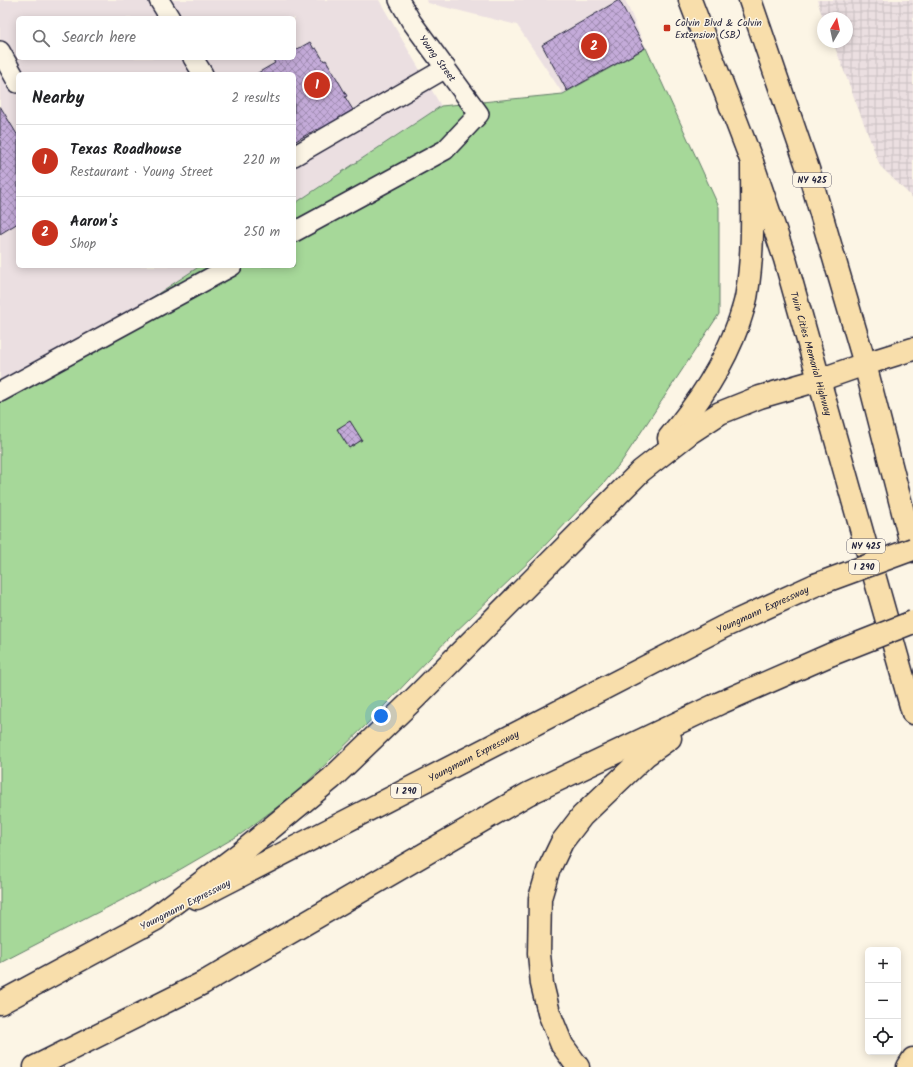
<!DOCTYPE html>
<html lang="en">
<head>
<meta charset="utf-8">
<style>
  body { margin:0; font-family:Kalam,sans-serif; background:#f2f2f2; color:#202124 }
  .controls { position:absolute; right:12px; bottom:12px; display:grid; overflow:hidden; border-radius:6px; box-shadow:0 2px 10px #0003 }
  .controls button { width:36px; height:36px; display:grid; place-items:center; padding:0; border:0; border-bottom:1px solid #e0e0e0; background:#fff; color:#202124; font:20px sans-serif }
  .compass { position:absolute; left:817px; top:12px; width:36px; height:36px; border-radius:50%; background:#fff; box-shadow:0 2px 10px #0003; rotate:9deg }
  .you { position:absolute; left:381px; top:716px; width:14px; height:14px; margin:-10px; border:3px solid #fff; border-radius:50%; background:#1a73e8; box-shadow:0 0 0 6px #1a73e833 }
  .badge { display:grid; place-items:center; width:26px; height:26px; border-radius:50%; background:#c8321e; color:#fff; font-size:13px; font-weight:700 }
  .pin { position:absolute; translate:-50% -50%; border:2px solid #fff; box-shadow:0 1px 4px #0006 }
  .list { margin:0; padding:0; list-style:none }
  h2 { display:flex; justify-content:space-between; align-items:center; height:52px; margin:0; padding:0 16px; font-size:17px }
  h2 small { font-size:13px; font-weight:400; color:#757577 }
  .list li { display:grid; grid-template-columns:26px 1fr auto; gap:12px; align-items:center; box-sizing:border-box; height:72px; padding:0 16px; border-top:1px solid #e0e0e0 }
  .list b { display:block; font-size:15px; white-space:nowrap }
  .list p { margin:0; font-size:13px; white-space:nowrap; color:#757577 }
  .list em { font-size:13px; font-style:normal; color:#757577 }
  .icon { flex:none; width:22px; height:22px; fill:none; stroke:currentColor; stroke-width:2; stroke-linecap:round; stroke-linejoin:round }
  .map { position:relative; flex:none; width:913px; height:1067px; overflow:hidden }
  .search { position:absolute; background:#fff; box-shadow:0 2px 10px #0003; left:16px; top:16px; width:280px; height:44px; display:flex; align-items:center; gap:10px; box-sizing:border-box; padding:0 14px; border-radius:6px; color:#757577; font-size:15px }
  .panel { position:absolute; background:#fff; box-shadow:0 2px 10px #0003; left:16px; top:72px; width:280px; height:196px; border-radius:6px }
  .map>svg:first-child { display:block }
</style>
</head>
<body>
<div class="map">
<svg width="913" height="1067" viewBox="0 0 913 1067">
  <defs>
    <pattern id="industrial-grid" width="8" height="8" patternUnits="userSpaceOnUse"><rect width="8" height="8" fill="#ebdfe1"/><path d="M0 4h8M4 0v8" fill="none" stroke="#c9bfc2"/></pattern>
    <pattern id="building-cross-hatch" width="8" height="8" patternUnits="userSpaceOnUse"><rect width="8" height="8" fill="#c4abd9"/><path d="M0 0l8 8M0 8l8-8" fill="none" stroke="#9f8bb1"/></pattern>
  </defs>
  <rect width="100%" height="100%" fill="#fcf5e5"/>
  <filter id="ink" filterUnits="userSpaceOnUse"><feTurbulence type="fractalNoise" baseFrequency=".025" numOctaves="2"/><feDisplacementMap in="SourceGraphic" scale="8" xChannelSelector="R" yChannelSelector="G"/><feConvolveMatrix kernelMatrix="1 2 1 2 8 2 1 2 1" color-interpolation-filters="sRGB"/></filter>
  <g filter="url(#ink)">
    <path fill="#ebdfe1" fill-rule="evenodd" d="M0 0H379L441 106 294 204V74H18V266H200L0 398ZM18 18H294V58H18Z
      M427 0H625L646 48 563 94 517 25 428 3Z"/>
    <path fill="url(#industrial-grid)" d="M817 0H913V198L880 166 833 42H847V18H823Z"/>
    <path fill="#a6d899" stroke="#647d6a" d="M646 48 719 207V314L622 461 604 483 534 557 450 637 366 725 296 793 241 834 174 873 0 963V398L200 266H294V204L441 106 563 94Z"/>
    <path fill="url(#building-cross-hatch)" stroke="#22223b" d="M619 0 645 48 567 91 542 45Z
      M310 42 314 49 316 48 324 61 326 60 347 96 345 97 353 110 318 131 317 129 294 142V74H256L275 63 272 58H294V51Z
      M0 106 18 136V223L0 234Z
      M350 421 362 440 349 448 337 429Z"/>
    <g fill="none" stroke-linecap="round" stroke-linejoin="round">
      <defs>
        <path id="minor" d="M159 0 170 18
          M0 51 18 83
          M193 58 203 74
          M294 156 446 68
          M294 232 445 150 479 114 411 21 399 0
          M0 392 232 266"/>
        <g id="major">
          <path id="s1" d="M690 0 752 162 785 259 913 713"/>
          <path d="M750 0 808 169 865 364 913 551"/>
        </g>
        <g id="highway">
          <path d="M669 438C699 402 723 367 739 322 742 312 746 302 747 292 754 249 752 205 752 162"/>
          <path id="s2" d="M197 898 723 627 815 585"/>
          <path d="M144 926 242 852 332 778 415 698 641 471 691 432 720 413 760 397 819 380 865 364 913 349"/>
          <path d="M0 1003 156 919"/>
          <path d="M35 1067 203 983 528 794 720 703 832 654"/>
          <path d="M578 1067 562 1045 549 1013 542 984 539 954 540 898 548 871 562 842 582 816 646 755 670 738"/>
          <path d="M908 1067 913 1059"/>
        </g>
      </defs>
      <use href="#minor" stroke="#22223b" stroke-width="22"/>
      <use href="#major" stroke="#22223b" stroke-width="25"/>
      <use href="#highway" stroke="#22223b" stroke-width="25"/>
      <use href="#minor" stroke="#fcf5e5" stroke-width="19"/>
      <use href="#major" stroke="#f8deab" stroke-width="22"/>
      <use href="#highway" stroke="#f8deab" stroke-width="22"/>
      <defs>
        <path id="highway-bridge" d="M815 585 913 549
          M832 654 913 622"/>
      </defs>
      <use href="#highway-bridge" stroke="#22223b" stroke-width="25" stroke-linecap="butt"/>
      <use href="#highway-bridge" stroke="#f8deab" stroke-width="22"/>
    </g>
  </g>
  <rect fill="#c8321e" stroke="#fcf5e5" stroke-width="1.5" x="663" y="24" width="8" height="8" rx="2"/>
  <g text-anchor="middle" stroke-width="3" stroke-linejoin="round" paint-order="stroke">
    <g fill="#fcf5e5" stroke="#63616e" stroke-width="1">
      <rect x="793" y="173" width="38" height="14" rx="3"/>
      <rect x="847" y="539" width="38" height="14" rx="3"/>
      <rect x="849" y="560" width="30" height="14" rx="3"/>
      <rect x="391" y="784" width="30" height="14" rx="3"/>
    </g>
    <g font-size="9" font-weight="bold" fill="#22223b">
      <text x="812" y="183">NY 425</text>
      <text x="866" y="549">NY 425</text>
      <text x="864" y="570">I 290</text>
      <text x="406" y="794">I 290</text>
    </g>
    <g font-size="10" fill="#22223b" stroke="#fcf5e5" text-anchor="start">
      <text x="675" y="26">Colvin Blvd &amp; Colvin<tspan x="675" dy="12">Extension (SB)</tspan></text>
    </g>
    <g font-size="10" fill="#22223b" stroke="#fcf5e5">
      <text transform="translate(438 58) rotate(54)" y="4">Young Street</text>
      <text dy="4" stroke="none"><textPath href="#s1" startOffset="374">Twin Cities Memorial Highway</textPath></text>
      <text dy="4" stroke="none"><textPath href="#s2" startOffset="635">Youngmann Expressway</textPath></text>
      <text dy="4" stroke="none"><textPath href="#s2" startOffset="311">Youngmann Expressway</textPath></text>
      <text transform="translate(185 904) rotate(-27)" y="4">Youngmann Expressway</text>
    </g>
  </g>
</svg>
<div class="controls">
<button>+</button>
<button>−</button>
<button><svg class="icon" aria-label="locate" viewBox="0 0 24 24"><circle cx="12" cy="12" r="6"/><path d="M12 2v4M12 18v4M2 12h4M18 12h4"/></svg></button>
</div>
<svg class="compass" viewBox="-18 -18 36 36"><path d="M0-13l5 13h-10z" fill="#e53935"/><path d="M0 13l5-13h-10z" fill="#757577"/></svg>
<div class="you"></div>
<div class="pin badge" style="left:317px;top:85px">1</div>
<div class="pin badge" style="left:594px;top:46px">2</div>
<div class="search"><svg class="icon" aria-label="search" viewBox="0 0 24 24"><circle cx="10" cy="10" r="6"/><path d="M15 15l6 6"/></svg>Search here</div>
<section class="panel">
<h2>Nearby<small>2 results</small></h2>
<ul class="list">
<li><span class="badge">1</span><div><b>Texas Roadhouse</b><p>Restaurant · Young Street</p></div><em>220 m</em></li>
<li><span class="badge">2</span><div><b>Aaron's</b><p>Shop</p></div><em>250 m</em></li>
</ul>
</section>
</div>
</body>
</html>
